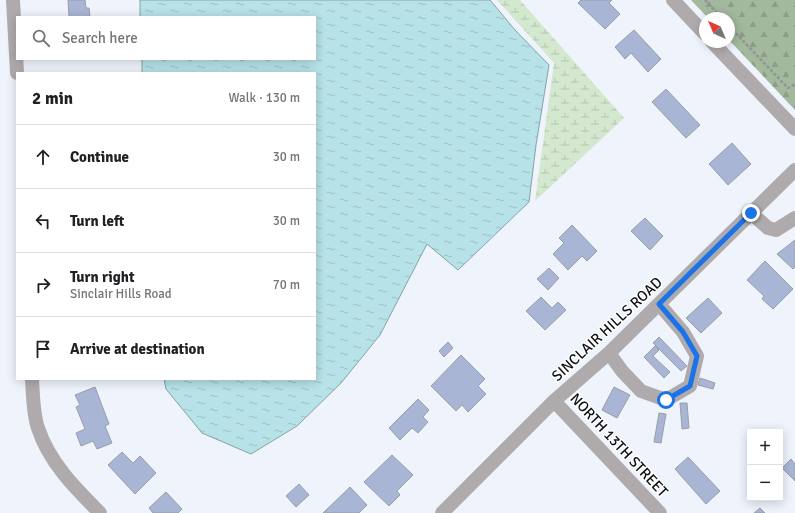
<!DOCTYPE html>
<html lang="en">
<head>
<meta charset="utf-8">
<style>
  body { margin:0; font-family:Signika,sans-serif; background:#f6f6f6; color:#202124 }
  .controls { position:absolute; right:12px; bottom:12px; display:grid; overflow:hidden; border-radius:0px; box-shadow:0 2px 10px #0003 }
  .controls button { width:36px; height:36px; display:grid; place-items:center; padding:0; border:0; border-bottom:1px solid #e0e0e0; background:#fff; color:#202124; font:20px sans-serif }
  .compass { position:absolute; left:699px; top:12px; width:36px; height:36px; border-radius:50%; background:#fff; box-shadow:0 2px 10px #0003; rotate:316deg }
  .stop { position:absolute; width:12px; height:12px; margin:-9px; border:3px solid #1a73e8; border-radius:50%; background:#fff }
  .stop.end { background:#1a73e8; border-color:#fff; box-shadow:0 1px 4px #0008 }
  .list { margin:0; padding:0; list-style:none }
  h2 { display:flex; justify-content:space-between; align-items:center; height:52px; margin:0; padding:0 16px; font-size:17px }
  h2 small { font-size:13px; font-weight:400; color:#757577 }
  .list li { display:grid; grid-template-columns:26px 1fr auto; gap:12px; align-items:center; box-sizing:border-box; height:64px; padding:0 16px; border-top:1px solid #e0e0e0 }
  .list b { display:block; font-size:15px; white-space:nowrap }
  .list p { margin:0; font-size:13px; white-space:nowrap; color:#757577 }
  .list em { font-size:13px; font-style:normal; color:#757577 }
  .icon { flex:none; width:22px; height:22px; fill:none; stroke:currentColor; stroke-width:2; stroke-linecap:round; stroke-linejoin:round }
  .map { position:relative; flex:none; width:795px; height:513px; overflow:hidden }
  .search { position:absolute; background:#fff; box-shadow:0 2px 10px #0003; left:16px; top:16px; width:300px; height:44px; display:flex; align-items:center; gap:10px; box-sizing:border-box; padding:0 14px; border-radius:0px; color:#757577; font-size:15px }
  .panel { position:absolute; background:#fff; box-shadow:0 2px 10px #0003; left:16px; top:72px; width:300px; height:308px; border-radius:0px }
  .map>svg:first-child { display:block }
</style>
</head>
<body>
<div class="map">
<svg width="795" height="513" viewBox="0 0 795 513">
  <defs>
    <pattern id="forest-firs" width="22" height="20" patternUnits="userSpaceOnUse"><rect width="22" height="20" fill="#a3b99d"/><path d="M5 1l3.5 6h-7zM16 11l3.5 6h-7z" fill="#8b9e86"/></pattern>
    <pattern id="wetland-marsh" width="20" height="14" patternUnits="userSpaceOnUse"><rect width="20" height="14" fill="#d3e8ce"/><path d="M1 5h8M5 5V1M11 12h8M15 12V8" fill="none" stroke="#b4c6b0"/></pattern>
    <pattern id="water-ripples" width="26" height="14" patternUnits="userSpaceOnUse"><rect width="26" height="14" fill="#b6e2e8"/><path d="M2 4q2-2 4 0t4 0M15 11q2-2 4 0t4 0" fill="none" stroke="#9bc1c6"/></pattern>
  </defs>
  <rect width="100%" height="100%" fill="#eff3fc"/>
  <path fill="url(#forest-firs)" d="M691 0H795V110L729 40V18H708Z"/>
  <path fill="url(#wetland-marsh)" d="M497 0H520L624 118 535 201 554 63Z"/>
  <path fill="url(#water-ripples)" stroke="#84a3a8" d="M140 0H490L515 30 549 65 536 145 529 202 458 270 427 244 380 335 341 383 297 426 251 454 202 433 166 389 164 379H315V73H142V59H315V17H140Z"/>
  <path fill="#a8b5d4" stroke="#9a9ea6" d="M68 0H85L86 8H89L90 17H69Z
    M581 0H612L609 3 620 14 605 29 578 3Z
    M634 30 661 59 648 72 631 53 625 59 615 47Z
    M666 89 700 125 686 138 652 102Z
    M732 143 751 164 728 185 709 164Z
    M645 218 663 236 650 250 631 231Z
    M572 225 597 251 587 261 582 256 568 270 553 254 564 243 559 238Z
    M795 240V267L793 269 777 254Z
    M765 261 793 289 773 309 762 299 764 296 747 280Z
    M549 268 559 278 548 290 537 279Z
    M541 297 552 308 558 302 566 310 545 330 526 311Z
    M708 298 722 313 701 333 686 318Z
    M659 337 687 366 681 371 653 343Z
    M448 342 453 348 444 357 439 351Z
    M655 346 659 350 653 356 670 372 664 378 644 357Z
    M461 355 485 379 478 386 486 394 468 412 462 405 456 411 431 386Z
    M700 378 715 383 713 389 698 385Z
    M95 387 109 424 105 426 112 443 97 449 93 441 81 446 76 433 85 429 76 407 80 405 75 395Z
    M614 387 630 395 617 418 602 410Z
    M418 399 429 410 423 417 428 422 418 433 412 428 400 440 389 428Z
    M680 403H687L689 428 682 429Z
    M659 413 666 414 661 443 654 442Z
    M122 452 133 463 140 456 156 473 135 494 108 465Z
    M392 455 413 475 397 491 400 495 389 506 364 482Z
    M688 457 720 491 706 504 675 469Z
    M791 459 795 464V481L782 468Z
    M299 484 309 495 296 507 286 496Z
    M350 487 367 505 359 513H323Z
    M166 492 182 509 178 513H153L149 508Z
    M760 508 765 513H754Z"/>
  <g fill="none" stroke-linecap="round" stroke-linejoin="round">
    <path stroke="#909399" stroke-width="2.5" stroke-dasharray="3 2" stroke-linecap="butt" d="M705 0 722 18
      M729 26 788 88 795 84"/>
    <path stroke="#afabac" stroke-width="14" d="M13 0 17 73
      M673 0 705 34
      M712 42 795 129
      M751 213 768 228 776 230 795 218
      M609 353 622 371 641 391 666 400 690 386 697 356 683 332 659 304
      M32 379C33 394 33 414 38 428 49 462 75 488 100 513
      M554 401 660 513
      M442 513 554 401 609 353 795 170"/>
  </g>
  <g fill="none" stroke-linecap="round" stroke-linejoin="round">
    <path stroke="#1a73e8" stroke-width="5" d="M666 400 690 386 697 356 683 332 659 304 751 213"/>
  </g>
  <g text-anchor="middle" stroke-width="3" stroke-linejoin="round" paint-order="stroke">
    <g font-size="15" fill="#101114" stroke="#fff">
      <text transform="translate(607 329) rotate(-43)" y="5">SINCLAIR HILLS ROAD</text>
      <text transform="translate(619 445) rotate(47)" y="5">NORTH 13TH STREET</text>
    </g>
  </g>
</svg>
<div class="controls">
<button>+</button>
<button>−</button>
</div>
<svg class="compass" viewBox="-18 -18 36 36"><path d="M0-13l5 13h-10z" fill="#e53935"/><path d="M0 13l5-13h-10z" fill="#757577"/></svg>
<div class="stop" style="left:666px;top:400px"></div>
<div class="stop end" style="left:751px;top:213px"></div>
<div class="search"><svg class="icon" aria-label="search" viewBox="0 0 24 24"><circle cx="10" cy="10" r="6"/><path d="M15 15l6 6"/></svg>Search here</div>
<section class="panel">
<h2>2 min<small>Walk · 130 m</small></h2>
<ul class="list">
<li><svg class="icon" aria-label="ahead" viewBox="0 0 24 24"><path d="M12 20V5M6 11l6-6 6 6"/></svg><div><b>Continue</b></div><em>30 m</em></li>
<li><svg class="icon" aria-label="left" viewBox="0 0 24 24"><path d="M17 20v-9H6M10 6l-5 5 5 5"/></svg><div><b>Turn left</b></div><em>30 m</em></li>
<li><svg class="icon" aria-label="right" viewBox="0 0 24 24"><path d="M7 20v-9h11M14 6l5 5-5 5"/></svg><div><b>Turn right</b><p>Sinclair Hills Road</p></div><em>70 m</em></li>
<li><svg class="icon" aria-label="arrive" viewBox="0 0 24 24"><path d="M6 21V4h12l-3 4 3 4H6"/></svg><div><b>Arrive at destination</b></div></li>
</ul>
</section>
</div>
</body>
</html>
